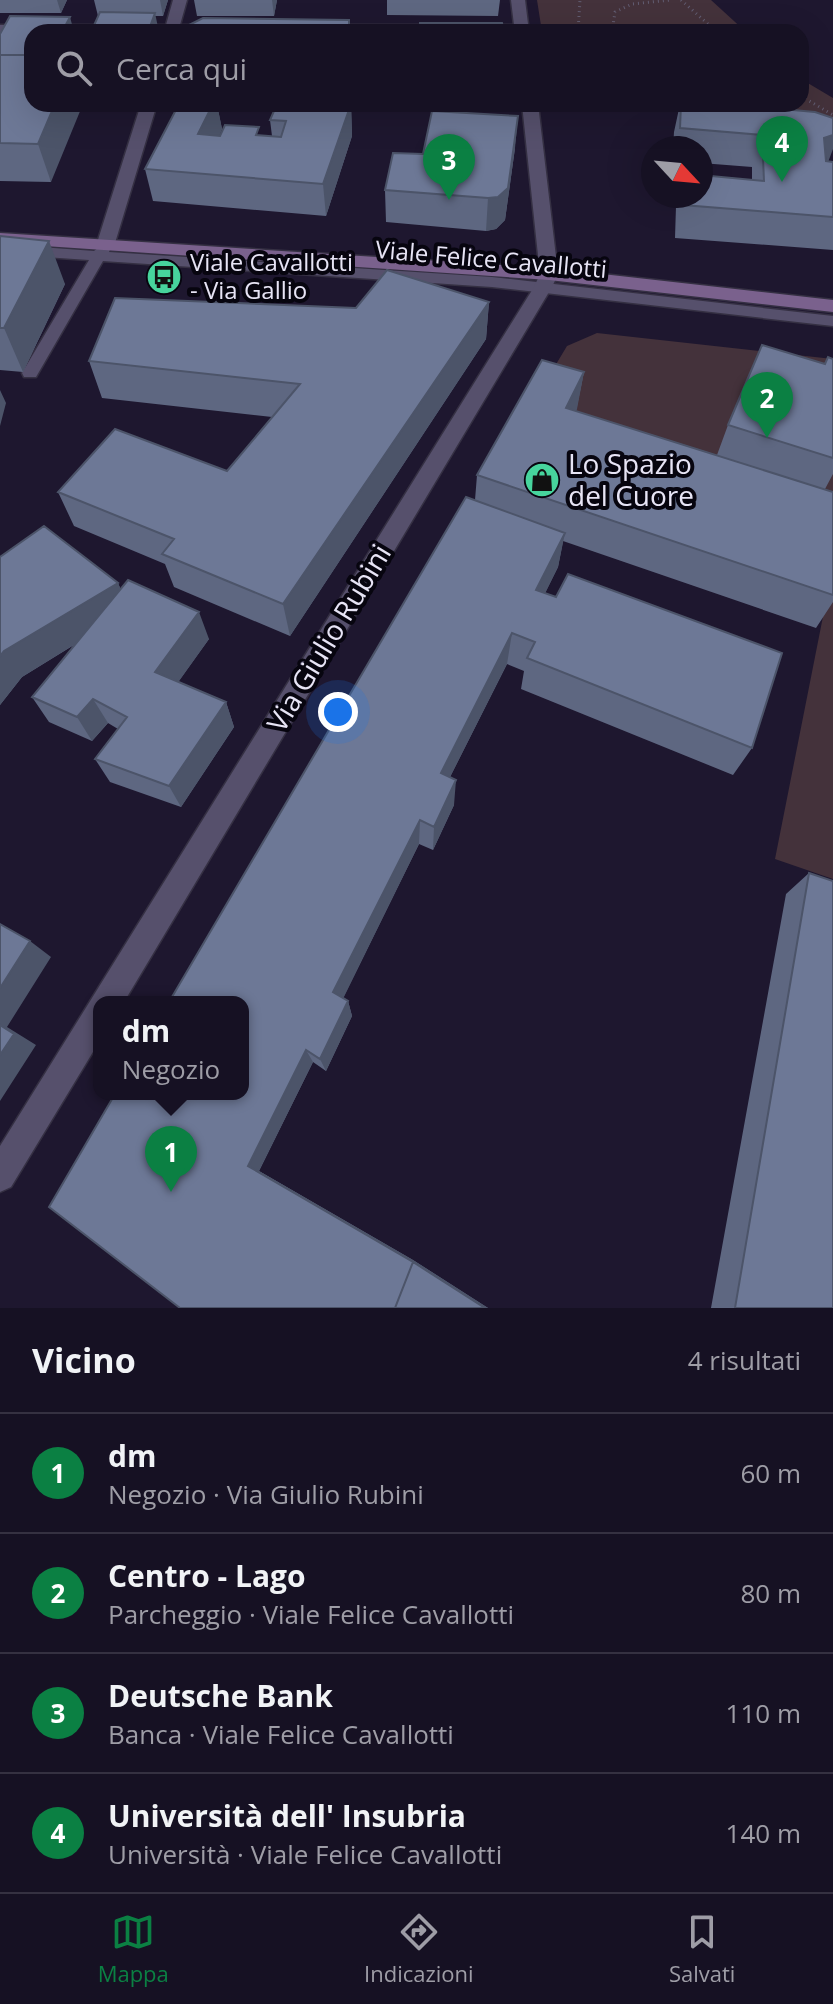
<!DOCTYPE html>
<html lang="it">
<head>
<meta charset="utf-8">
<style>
  body { margin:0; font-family:"Open Sans",sans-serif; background:#231f30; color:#f1f3f6 }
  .compass { position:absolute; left:641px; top:136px; width:72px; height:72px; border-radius:50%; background:#161123; box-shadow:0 8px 32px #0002; rotate:116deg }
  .you { position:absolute; left:338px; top:712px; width:28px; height:28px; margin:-20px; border:6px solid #fff; border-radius:50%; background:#1a73e8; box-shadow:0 0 0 12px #1a73e833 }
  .badge { display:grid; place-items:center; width:52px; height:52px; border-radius:50%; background:#0b8043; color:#fff; font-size:26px; font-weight:700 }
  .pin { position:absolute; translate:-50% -66px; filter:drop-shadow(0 2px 4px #0008) }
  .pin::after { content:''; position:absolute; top:42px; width:28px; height:24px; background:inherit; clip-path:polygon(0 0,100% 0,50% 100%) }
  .popup { position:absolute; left:93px; top:996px; width:156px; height:104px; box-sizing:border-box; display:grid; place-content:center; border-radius:16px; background:#161123; filter:drop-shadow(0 2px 6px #0005); font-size:26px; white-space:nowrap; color:#9e9da6 }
  .popup b { font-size:30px; color:#f1f3f6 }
  .popup::after { content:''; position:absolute; left:50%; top:100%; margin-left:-16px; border:16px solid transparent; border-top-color:#161123 }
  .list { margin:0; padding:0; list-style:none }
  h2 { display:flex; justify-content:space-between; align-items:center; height:104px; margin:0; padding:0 32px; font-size:34px }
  h2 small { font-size:26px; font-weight:400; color:#9e9da6 }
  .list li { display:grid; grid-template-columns:52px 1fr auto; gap:24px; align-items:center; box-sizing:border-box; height:120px; padding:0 32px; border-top:2px solid #353141 }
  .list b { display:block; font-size:30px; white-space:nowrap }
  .list p { margin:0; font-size:26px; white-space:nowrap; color:#9e9da6 }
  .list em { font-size:26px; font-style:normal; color:#9e9da6 }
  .icon { flex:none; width:44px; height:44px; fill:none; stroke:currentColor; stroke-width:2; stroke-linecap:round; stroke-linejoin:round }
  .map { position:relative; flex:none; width:833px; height:1308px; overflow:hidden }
  .search { position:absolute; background:#161123; box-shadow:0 8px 32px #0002; left:24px; right:24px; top:24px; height:88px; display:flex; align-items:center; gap:20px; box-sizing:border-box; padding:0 28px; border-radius:24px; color:#9e9da6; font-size:30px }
  .sheet { height:584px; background:#161123 }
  nav { display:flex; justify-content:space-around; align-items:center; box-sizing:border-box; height:112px; border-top:2px solid #353141; background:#161123; font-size:22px; color:#9e9da6 }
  nav a { display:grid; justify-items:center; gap:4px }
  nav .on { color:#0b8043 }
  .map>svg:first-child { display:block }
</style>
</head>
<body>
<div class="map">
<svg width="833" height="1308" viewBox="0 0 833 1308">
  <rect width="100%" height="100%" fill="#1e172f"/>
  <path fill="#44323b" d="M537 0H711L746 32H542Z
    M801 79 833 98V139L768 104H801Z
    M597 333 833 359V533L537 396 567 346Z
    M833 566V879L775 859Z"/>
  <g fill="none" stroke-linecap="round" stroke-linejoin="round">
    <defs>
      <path id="lane" d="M104 243 111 247 109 252 492 277 833 316V326L492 287 103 261 36 377H24L22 373 89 260 0 254V244L94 251Z"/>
      <path id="street" d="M173 0H187L180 25H219L226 29 224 32 0 33V25H166Z
        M511 0H525L529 32H315L313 29 320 25H514Z
        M141 104H157L115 243 112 247H100L97 243Z
        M522 104H538L558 274 552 287 124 1002H99V1042L11 1187 0 1192V1146L534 287 540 274Z"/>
      <path id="secondary" d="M0 233 549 268 833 300V312L549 280 0 243Z"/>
    </defs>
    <use href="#lane" stroke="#353043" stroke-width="3"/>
    <use href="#street" stroke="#353043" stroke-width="3"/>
    <use href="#secondary" stroke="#353043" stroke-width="3"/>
    <path stroke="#625d72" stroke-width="3" stroke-dasharray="1 4" stroke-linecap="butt" d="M681 0 717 32
      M578 32 580 0
      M612 32 615 12 632 4 671 0
      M668 32 669 29 684 32
      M801 96 833 115"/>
    <use href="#lane" fill="#56506c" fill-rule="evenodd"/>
    <use href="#street" fill="#56506c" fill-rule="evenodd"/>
    <use href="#secondary" fill="#7a618d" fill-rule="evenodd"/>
  </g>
  <path fill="#5e6781" d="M0 0H67L61 13H0Z
    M94 0H168L163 16H98Z
    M194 0H277L274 16H197Z
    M387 0H500L498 16 387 15Z
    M32 32 51 182 0 181V34Z
    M179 104H245L244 110H218L222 129 219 136H272L270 120 351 104 352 136 326 216 153 201 145 169Z
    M421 104H507V108L421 109Z
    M680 104H726L828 161 833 162V250L675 238 676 206 678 196H701L752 180V167L701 163V148H673L674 132Z
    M515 148 505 220 496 229 486 231 386 222 385 190 423 154Z
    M0 236 65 284 23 372 0 370Z
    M489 302 486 339 290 636 174 587 165 564 74 526 58 492 227 471 272 417 102 398 89 361 356 308Z
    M833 359V474L825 489 833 492V602L816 628 563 541 558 567 545 593 752 748 733 775 521 689 524 671 507 664 450 777 454 805 433 850 419 844 343 998 348 1001 352 1016 326 1071 313 1062 259 1171 413 1260 488 1308H180L475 500 477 475 584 372 576 411 717 455 728 425Z
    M0 557 118 583 120 588 209 639 178 682 226 702 234 727 181 807 110 782 95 759 118 729 108 723 92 741 49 722 32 697 74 645 22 677 0 705Z
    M809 873 833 1308H711L786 894Z"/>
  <path fill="#4c5469" d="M57 0H67L61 13Z
    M160 0H168L163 16Z
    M272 0H277L274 16Z
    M155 13 159 32H148Z
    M70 17 74 32H62Z
    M55 104H83L51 182 38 144Z
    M213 104H217L222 129 205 167 198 134Z
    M351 104 352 136 326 216 323 184Z
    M518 116 515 148 505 220 496 229 486 231 488 198Z
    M833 135V149L827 165 824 138Z
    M49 241 65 284 23 372 4 328Z
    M489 302 486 339 290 636 283 604Z
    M584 372 577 409 559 444 566 408Z
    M0 390 6 403 0 426Z
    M565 533 558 567 531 622 536 590Z
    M118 583 130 610 22 677 0 705V656L4 651Z
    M199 612 209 639 167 698 155 672Z
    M512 633 507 664 439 799 441 773Z
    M93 699 108 723 92 741 77 717Z
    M226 702 234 727 181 807 169 786Z
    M456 780 454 805 433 850 434 827Z
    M420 820 419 844 339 1007 333 992Z
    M30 941 51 957 7 1027 36 1045 0 1101V988Z
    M348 1001 352 1016 326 1071 320 1059Z
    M306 1050 313 1062 259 1171 413 1260V1262L248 1166Z
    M413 1260 488 1308H485L413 1262Z"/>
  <path fill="#6d7896" stroke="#4c5469" stroke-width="2" d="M100 12 155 13 148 32H91Z
    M10 16 70 17 62 32H32V55H0V34Z
    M203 18 349 20V32H187L189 25Z
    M420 23H502L504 32H420Z
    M0 55H32V104H55L38 144 0 143Z
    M179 104H213L198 134 220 136 225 125 259 127 256 135 281 137 286 121 270 120 277 104H351L323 184 145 169Z
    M681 104H726L815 112 833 118V135L824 138 826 161 833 162V217L683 205V196H701V175L764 181 762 135 680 128Z
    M432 111 518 116 508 188 498 197 488 198 385 190 393 153 423 154Z
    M0 236 49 241 4 328H0Z
    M387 270 489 302 283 604 162 554 174 539 58 492 115 429 227 471 300 384 89 361 115 298 356 308Z
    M762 345 825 364 828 357 833 359V458L728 425Z
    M542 360 584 372 566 408 833 492V595L477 475Z
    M466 497 565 533 536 590 556 597 568 574 782 653 752 748 527 658 535 642 512 633 441 773 456 780 434 827 420 820 333 992 348 1001 320 1059 306 1050 248 1166 413 1262 395 1308H180L49 1207 115 1094H243V1002H169Z
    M44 526 118 583 4 651 0 656V557Z
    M128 580 199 612 155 672 226 702 169 786 95 759 127 717 93 699 77 717 32 697Z
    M809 873 833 881V1308H735Z
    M0 924 30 941 0 988Z
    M0 1025 14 1034 0 1055Z
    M413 1262 485 1308H395Z"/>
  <defs>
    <symbol id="bus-disc" viewBox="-11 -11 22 22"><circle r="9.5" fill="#47d49d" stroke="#07050f"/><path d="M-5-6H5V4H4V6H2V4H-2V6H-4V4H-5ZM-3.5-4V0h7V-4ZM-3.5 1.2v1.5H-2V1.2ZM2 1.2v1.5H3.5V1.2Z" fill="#111"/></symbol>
    <symbol id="shop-disc" viewBox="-11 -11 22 22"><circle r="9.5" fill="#47d49d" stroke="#07050f"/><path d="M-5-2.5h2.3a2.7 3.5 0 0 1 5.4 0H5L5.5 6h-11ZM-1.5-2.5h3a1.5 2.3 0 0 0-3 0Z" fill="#111"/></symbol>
  </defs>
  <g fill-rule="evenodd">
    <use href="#bus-disc" x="144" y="257" width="40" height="40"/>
    <use href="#shop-disc" x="522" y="460" width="40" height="40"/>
  </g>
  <g text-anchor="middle" stroke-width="8" stroke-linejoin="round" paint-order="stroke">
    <g font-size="24" fill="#e7e4f5" stroke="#07050f">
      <text transform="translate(491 260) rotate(5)" y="8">Viale Felice Cavallotti</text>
    </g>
    <g font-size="24" fill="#e7e4f5" stroke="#07050f" text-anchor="start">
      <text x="190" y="271">Viale Cavallotti<tspan x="190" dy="28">- Via Gallio</tspan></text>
    </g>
    <g font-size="28" fill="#e7e4f5" stroke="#07050f" text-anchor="start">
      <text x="568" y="474">Lo Spazio<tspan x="568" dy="32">del Cuore</tspan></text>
    </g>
    <g font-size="28" fill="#e7e4f5" stroke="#07050f">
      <text transform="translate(329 638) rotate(-59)" y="10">Via Giulio Rubini</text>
    </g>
  </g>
</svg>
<svg class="compass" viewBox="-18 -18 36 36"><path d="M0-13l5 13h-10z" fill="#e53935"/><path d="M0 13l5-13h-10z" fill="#9e9da6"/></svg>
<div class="you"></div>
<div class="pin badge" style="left:171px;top:1192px">1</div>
<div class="popup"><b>dm</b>Negozio</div>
<div class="pin badge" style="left:767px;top:438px">2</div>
<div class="pin badge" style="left:449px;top:200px">3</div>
<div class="pin badge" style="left:782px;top:182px">4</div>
<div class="search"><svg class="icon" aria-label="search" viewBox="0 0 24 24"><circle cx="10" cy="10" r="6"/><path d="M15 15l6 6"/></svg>Cerca qui</div>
</div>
<section class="sheet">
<h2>Vicino<small>4 risultati</small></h2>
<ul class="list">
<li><span class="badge">1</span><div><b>dm</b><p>Negozio · Via Giulio Rubini</p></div><em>60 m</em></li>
<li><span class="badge">2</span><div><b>Centro - Lago</b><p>Parcheggio · Viale Felice Cavallotti</p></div><em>80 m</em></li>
<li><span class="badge">3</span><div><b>Deutsche Bank</b><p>Banca · Viale Felice Cavallotti</p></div><em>110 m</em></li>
<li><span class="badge">4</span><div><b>Università dell' Insubria</b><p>Università · Viale Felice Cavallotti</p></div><em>140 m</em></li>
</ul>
</section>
<nav>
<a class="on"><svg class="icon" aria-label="map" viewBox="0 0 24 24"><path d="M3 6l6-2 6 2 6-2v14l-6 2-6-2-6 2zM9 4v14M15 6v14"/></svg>Mappa</a>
<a><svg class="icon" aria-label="directions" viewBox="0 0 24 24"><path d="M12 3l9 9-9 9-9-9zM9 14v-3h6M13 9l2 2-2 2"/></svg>Indicazioni</a>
<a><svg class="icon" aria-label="saved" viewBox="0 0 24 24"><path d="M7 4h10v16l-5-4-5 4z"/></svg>Salvati</a>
</nav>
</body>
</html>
